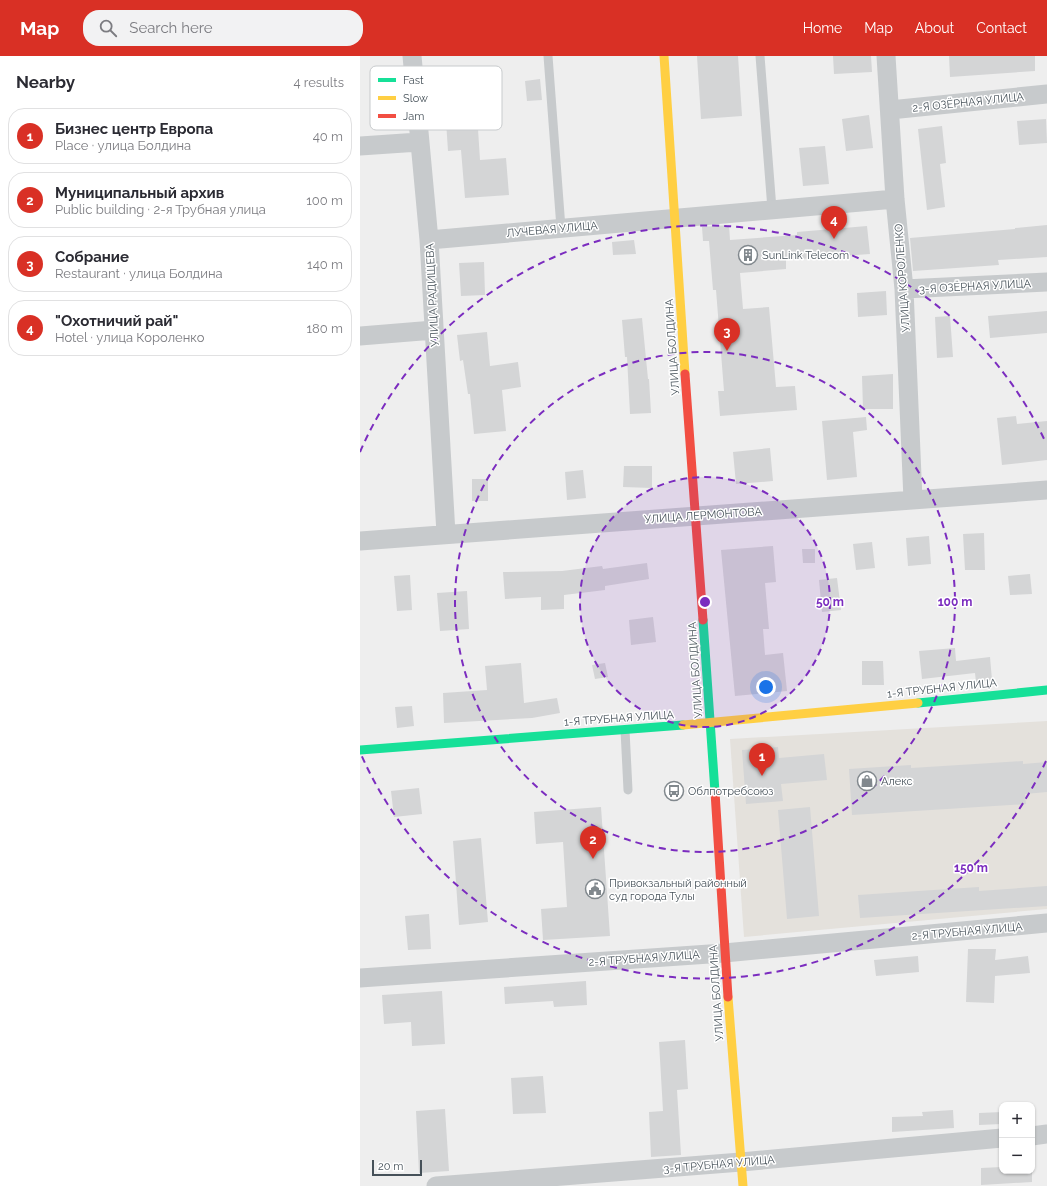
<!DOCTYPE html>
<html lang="en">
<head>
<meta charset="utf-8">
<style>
  body { margin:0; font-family:Raleway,sans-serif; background:#f2f2f3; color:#2b2b33 }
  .controls { position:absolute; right:12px; bottom:12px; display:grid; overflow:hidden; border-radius:8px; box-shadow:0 1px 3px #0004 }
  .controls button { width:36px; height:36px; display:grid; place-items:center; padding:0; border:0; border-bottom:1px solid #e1e1e2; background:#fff; color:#2b2b33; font:20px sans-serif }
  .scale { position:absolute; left:12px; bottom:10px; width:50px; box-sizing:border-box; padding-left:4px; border:2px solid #465159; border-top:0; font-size:11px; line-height:14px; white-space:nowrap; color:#465159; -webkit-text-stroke:3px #fff; paint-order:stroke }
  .you { position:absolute; left:406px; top:631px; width:14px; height:14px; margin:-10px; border:3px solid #fff; border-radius:50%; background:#1a73e8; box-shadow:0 0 0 6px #1a73e833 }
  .badge { display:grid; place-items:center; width:26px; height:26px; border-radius:50%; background:#d93025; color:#fff; font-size:13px; font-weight:700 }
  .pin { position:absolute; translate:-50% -33px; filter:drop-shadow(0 1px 2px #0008) }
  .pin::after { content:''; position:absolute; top:21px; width:14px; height:12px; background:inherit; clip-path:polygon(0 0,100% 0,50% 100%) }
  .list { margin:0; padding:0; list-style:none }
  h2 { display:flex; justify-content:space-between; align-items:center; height:52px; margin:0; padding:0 16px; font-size:17px }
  h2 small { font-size:13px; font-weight:400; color:#7c7c81 }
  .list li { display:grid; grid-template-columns:26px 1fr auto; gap:12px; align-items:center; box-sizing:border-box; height:56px; margin:0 8px 8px; padding:0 8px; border:1px solid #e1e1e2; border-radius:16px }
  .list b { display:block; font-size:15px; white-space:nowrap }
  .list p { margin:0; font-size:13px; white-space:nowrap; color:#7c7c81 }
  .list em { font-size:13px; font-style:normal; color:#7c7c81 }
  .icon { flex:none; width:22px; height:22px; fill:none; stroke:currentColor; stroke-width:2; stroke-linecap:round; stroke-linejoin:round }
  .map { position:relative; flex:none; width:687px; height:1130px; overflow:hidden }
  header { display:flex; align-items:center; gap:24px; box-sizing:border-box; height:56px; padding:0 20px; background:#d93025; color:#fff }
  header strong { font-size:19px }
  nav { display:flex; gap:22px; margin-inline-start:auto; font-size:14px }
  .search { width:280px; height:36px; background:#f2f2f3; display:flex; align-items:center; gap:10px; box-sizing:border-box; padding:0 14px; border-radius:16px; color:#7c7c81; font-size:15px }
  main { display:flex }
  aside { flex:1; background:#fff }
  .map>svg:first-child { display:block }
</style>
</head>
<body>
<header>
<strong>Map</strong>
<div class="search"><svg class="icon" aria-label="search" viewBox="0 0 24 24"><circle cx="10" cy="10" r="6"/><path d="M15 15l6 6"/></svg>Search here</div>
<nav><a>Home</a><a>Map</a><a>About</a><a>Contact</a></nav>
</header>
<main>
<aside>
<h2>Nearby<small>4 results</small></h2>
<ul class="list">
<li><span class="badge">1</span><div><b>Бизнес центр Европа</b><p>Place · улица Болдина</p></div><em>40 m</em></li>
<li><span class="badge">2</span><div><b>Муниципальный архив</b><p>Public building · 2-я Трубная улица</p></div><em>100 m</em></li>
<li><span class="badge">3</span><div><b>Собрание</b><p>Restaurant · улица Болдина</p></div><em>140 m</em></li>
<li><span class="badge">4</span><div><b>&quot;Охотничий рай&quot;</b><p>Hotel · улица Короленко</p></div><em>180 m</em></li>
</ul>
</aside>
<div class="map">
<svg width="687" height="1130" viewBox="0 0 687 1130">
  <rect width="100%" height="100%" fill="#eee"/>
  <path fill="#e4e1dc" d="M687 665V853L384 881 370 683Z"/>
  <path fill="#d4d5d6" d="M337 0H378L382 60 341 63Z
    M473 0H511L512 16 474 18Z
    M589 0H675V15L590 21Z
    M139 11 142 39 116 42 120 104 146 102 149 139 105 142 101 94 88 95 86 65H87L82 16Z
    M180 23 182 44 167 45 165 25Z
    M509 59 513 92 486 95 482 63Z
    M686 63 687 87 659 89 657 65Z
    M582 70 586 107 580 108 585 151 567 154 558 73Z
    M465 90 469 128 443 130 439 92Z
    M369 169 370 184 437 179V176L507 170 510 198 426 204V213L380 217 383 253 409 251 416 331 435 330 437 354 360 360 358 335H364L356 234H353L349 185H343L342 171Z
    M687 169V201L638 204 639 209 553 215 550 182 655 173V172Z
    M274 184 276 198 253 199 252 186Z
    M124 206 125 239 101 240 99 207Z
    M526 235 527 259 498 261 497 237Z
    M687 255V277L630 282 628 260Z
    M590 260 593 301 577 302 575 261Z
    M282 262 288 323H289L291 357 270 358 267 301H265L262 264Z
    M127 276 130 310 158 306 161 331 142 334 146 375 114 378 110 338H108L103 304 100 305 97 279Z
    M533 318V353H503L502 320Z
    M656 360 657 368 687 365V404L642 409 637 362Z
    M506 361 507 374 493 376 497 421 467 424 462 365Z
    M410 392 413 425 376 428 373 396Z
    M264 410H292V432L263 431Z
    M223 414 226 442 207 444 205 416Z
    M112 423H128V445H112Z
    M624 477 625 514H605L603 478Z
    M569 480 571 508 548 510 546 482Z
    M512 486 515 512 496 514 493 488Z
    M413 490 416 526 405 527 409 573H403L405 599 423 597 427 635 375 640 361 494Z
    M442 493H455V507H443Z
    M287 507 289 523 245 530V534L204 539V553L181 554V541L145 543 143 516 202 515 242 510 243 513Z
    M670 518 672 538 650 539 648 520Z
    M50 519 52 554 37 555 34 520Z
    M477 522 481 554 462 556 459 524Z
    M107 535 109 573 80 575 77 537Z
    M293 561 296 586 271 589 269 564Z
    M595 592 596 605 630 601 632 624 616 626 615 617 562 623 559 595Z
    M502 605H523L524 629H502Z
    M161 607 164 647 197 642 200 657 172 662 84 667 83 637 127 634 125 610Z
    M245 607 248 621 235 623 232 609Z
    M52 650 54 670 37 672 35 651Z
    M418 691 419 702 464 698 467 724 421 728 423 745 386 748 382 694Z
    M663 705V708L687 706V736L665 738 666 748 492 759 489 713 551 709V712Z
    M59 732 62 758 34 761 31 735Z
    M241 751 250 880 183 884 181 853 207 851 203 786 176 788 174 756Z
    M450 751 459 860 427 863 418 754Z
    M121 782 128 866 99 869 93 785Z
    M687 830V850L500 862 498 839 619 831V835Z
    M69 858 71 893 48 894 45 860Z
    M608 893H636L635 904 668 900 670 917 635 920 634 947 606 946Z
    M558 900 559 916 516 920 514 904Z
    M226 925 227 949 194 951 193 945 145 948 144 931Z
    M82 935 85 988 52 990 51 966 24 968 22 939Z
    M325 984 328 1033 317 1034 321 1099 291 1101 289 1056 303 1055 299 986Z
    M183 1020 186 1057 153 1058 151 1022Z
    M85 1053 89 1115 59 1117 56 1055Z
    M593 1054 594 1072 532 1076V1061L563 1060 562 1056Z
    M642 1056V1068L619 1069V1057Z
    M642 1111V1115H672V1126L621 1129V1112Z"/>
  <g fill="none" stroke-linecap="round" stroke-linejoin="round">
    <path stroke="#c7cacc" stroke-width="9" d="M188 0 201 172
      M400 0 412 153
      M265 674 268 734"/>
    <path stroke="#c7cacc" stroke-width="19" d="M52 0 69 184 86 478
      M526 0 535 143 544 233 553 444
      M530 54 687 38
      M0 90 59 86
      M69 184 535 143
      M544 233 687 226
      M0 280 74 274
      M0 485 687 434
      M0 922 364 897 687 867
      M672 1080 687 1078
      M76 1130 381 1106 642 1082"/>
    <path stroke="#16e098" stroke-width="9" d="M343 564 355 736
      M558 647 687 634
      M0 694 323 669"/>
    <path stroke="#ffcf43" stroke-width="9" d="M304 0 325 318
      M323 669 558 647
      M368 941 383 1130"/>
    <path stroke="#f24e42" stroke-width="9" d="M325 318 343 564
      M355 736 368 941"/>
  </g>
  <circle cx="345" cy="546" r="125" fill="#7b2cbf" fill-opacity=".12"/>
  <g fill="none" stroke="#7b2cbf" stroke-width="2" stroke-dasharray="7 5">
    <circle cx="345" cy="546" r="125"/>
    <circle cx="345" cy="546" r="250"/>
    <path d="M686 705A376 376 0 0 1 0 696M0 396A376 376 0 0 1 686 387"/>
  </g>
  <defs>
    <symbol id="building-ring" viewBox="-11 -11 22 22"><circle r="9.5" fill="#fff" stroke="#81888d" stroke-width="1.5"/><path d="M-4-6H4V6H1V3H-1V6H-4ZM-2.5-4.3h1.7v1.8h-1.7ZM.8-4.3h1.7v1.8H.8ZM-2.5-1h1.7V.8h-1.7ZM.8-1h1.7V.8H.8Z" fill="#81888d"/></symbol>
    <symbol id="shop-ring" viewBox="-11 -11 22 22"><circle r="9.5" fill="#fff" stroke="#81888d" stroke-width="1.5"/><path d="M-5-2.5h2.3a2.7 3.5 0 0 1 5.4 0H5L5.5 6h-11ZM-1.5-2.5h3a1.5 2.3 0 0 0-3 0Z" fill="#81888d"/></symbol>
    <symbol id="bus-ring" viewBox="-11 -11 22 22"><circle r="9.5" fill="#fff" stroke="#81888d" stroke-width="1.5"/><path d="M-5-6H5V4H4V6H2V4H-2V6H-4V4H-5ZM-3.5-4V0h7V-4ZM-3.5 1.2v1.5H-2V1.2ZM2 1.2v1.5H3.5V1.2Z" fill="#81888d"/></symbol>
    <symbol id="civic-ring" viewBox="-11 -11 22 22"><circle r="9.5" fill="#fff" stroke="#81888d" stroke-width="1.5"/><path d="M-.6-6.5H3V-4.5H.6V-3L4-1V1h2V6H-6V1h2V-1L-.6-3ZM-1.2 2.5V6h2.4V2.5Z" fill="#81888d"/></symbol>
  </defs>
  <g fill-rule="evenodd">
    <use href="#building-ring" x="377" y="188" width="22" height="22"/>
    <use href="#shop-ring" x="496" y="714" width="22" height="22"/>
    <use href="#bus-ring" x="303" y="724" width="22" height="22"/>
    <use href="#civic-ring" x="224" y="822" width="22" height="22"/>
  </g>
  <g text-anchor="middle" stroke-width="3" stroke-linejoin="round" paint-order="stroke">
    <g font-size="11" fill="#465159" stroke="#fff">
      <text transform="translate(608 46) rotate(-6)" y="4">2-Я ОЗЁРНАЯ УЛИЦА</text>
      <text transform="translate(192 173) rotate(-5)" y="4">ЛУЧЕВАЯ УЛИЦА</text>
      <text transform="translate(542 222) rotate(-94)" y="4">УЛИЦА КОРОЛЕНКО</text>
      <text transform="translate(615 230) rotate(-3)" y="4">3-Я ОЗЁРНАЯ УЛИЦА</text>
      <text transform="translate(72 239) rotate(-93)" y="4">УЛИЦА РАДИЩЕВА</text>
      <text transform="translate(312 291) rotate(-94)" y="4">УЛИЦА БОЛДИНА</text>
      <text transform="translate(343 459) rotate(-4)" y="4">УЛИЦА ЛЕРМОНТОВА</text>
      <text transform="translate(335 614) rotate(-94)" y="4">УЛИЦА БОЛДИНА</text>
      <text transform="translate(582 632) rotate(-6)" y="4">1-Я ТРУБНАЯ УЛИЦА</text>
      <text transform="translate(259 662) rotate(-4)" y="4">1-Я ТРУБНАЯ УЛИЦА</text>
      <text transform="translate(607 875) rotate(-5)" y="4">2-Я ТРУБНАЯ УЛИЦА</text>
      <text transform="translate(284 902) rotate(-4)" y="4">2-Я ТРУБНАЯ УЛИЦА</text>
      <text transform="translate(356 937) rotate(-94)" y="4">УЛИЦА БОЛДИНА</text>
      <text transform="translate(359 1108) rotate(-5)" y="4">3-Я ТРУБНАЯ УЛИЦА</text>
    </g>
    <g font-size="11" fill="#465159" stroke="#fff" text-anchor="start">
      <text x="402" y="203">SunLink Telecom</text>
      <text x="521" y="729">Алекс</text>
      <text x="328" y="739">Облпотребсоюз</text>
      <text x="249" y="831">Привокзальный районный<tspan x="249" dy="13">суд города Тулы</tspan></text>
    </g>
  </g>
  <rect x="10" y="10" width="132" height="64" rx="6" fill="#fff" stroke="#c8cbcd" stroke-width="1"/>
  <rect x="18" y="22" width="18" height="4" fill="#16e098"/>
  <rect x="18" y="40" width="18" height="4" fill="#ffcf43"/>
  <rect x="18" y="58" width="18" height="4" fill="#f24e42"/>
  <g font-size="11" fill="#465159">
    <text x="43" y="28">Fast</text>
    <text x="43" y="46">Slow</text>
    <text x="43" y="64">Jam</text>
  </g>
  <circle cx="345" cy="546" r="6" fill="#7b2cbf" stroke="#fff" stroke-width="2"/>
  <g font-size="12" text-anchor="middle" font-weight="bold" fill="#7b2cbf" stroke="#fff" stroke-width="3" stroke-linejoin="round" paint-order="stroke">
    <text x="470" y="550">50 m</text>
    <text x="595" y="550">100 m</text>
    <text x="611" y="816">150 m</text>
  </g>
</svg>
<div class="controls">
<button>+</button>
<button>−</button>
</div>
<div class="scale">20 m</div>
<div class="you"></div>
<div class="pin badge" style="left:402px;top:720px">1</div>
<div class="pin badge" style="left:233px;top:803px">2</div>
<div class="pin badge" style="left:367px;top:295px">3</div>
<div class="pin badge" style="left:474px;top:183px">4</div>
</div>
</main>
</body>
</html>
